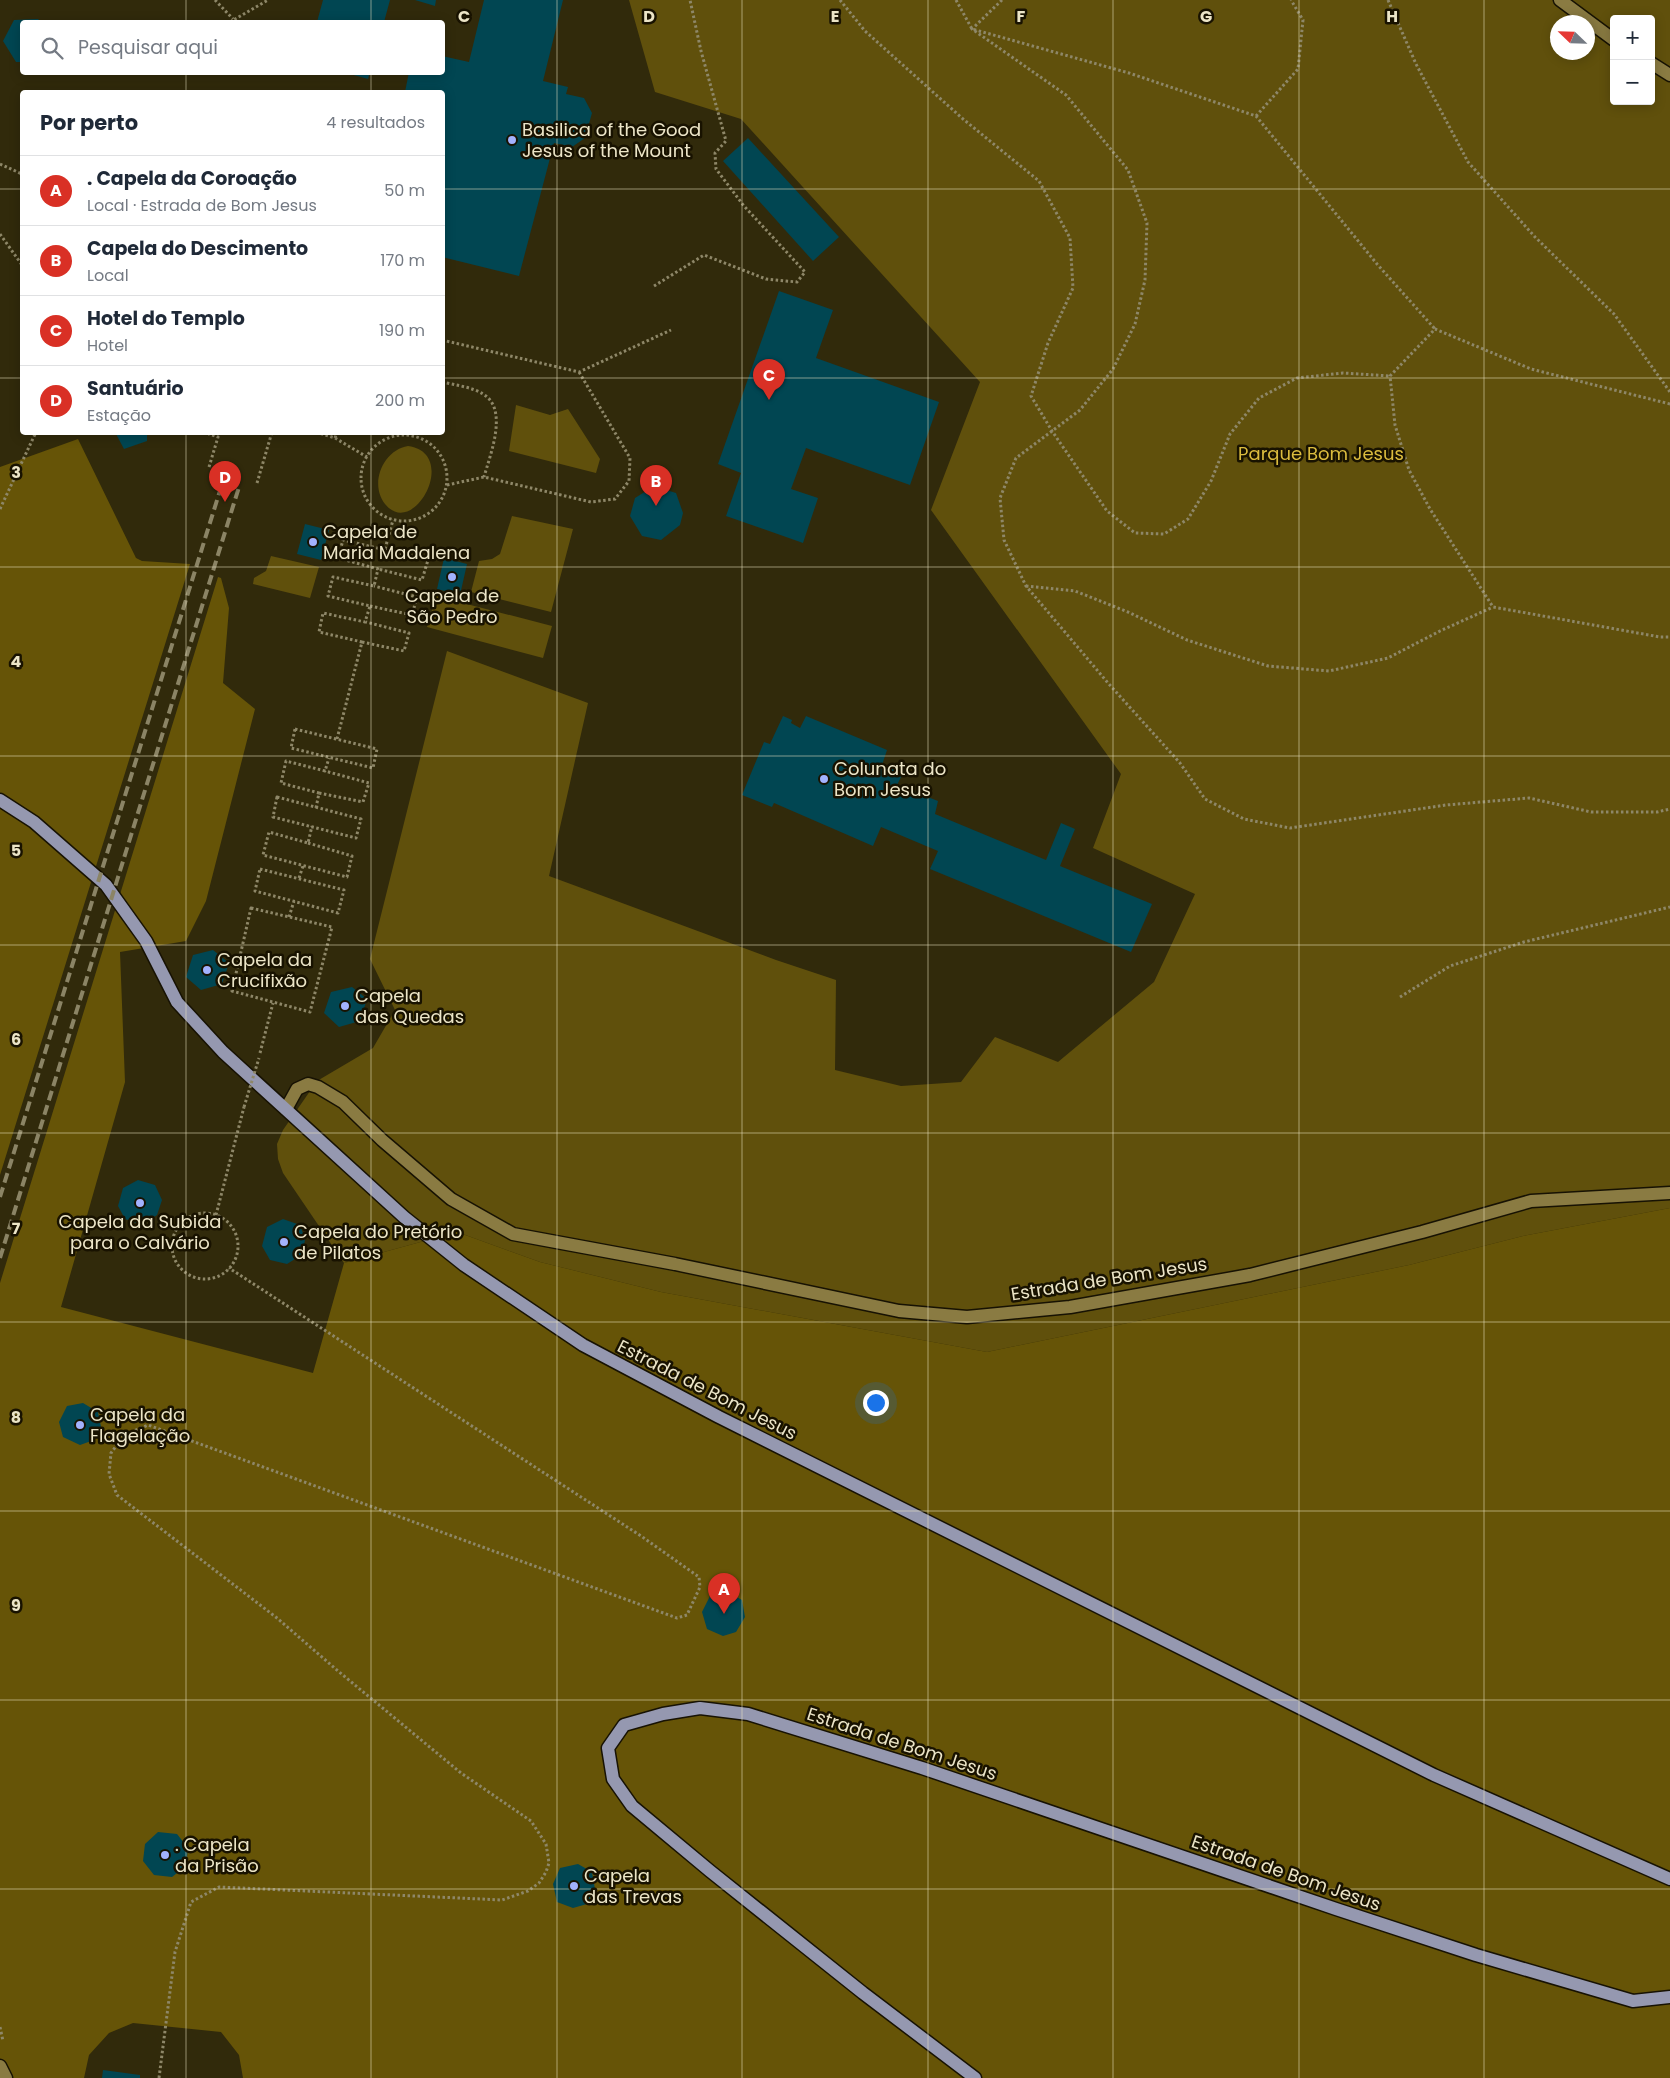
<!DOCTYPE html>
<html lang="pt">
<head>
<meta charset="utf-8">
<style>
  body { margin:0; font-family:Poppins,sans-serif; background:#f6f6f7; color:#1f2937 }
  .controls { position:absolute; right:15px; top:15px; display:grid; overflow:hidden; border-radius:5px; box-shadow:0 2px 12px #0003 }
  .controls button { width:45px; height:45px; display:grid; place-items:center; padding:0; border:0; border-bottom:1px solid #e0e1e3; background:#fff; color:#1f2937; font:25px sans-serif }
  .compass { position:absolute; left:1550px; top:15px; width:45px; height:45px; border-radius:50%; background:#fff; box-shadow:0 2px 12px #0003; rotate:293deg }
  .you { position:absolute; left:875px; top:1402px; width:18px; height:18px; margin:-12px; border:4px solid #fff; border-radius:50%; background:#1a73e8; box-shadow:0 0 0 8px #1a73e833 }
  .badge { display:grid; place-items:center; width:32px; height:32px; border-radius:50%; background:#d93025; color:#fff; font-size:16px; font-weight:700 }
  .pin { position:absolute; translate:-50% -41px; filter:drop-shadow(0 1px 2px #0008) }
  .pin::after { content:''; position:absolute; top:26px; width:18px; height:15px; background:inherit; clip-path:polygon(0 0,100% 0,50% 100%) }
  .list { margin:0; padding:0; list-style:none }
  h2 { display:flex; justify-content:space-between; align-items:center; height:65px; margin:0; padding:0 20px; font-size:21px }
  h2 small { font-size:16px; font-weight:400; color:#747a83 }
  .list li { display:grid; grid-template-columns:32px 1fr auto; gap:15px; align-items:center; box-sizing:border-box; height:70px; padding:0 20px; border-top:1px solid #e0e1e3 }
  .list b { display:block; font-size:19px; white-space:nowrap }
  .list p { margin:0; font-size:16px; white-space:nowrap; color:#747a83 }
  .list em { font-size:16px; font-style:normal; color:#747a83 }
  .icon { flex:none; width:28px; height:28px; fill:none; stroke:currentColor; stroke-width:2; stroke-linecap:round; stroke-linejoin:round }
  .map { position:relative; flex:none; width:1670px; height:2078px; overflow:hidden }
  .search { position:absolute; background:#fff; box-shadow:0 2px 12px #0003; left:20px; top:20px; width:425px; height:55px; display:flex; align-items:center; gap:12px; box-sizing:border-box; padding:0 18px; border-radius:5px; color:#747a83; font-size:19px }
  .panel { position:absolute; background:#fff; box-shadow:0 2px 12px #0003; left:20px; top:90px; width:425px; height:345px; border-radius:5px }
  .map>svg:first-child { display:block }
</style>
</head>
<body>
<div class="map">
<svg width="1670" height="2078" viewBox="0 0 1670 2078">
  <rect width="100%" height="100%" fill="#312a0b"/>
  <path fill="#60500c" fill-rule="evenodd" d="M629 0H1670V1208L1523 1236 1409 1265 987 1352 661 1292 540 1262 457 1232 344 1263 283 1173 278 1159 277 1144 283 1130 317 1081 373 1048 395 1010 370 959 447 651 588 703 549 876 776 960 836 980 835 1070 901 1086 961 1082 995 1037 1058 1062 1154 982 1195 894 1093 848 1121 774 931 510 980 382 741 119 655 92ZM1614 19H1651V101H1614ZM1558 22H1588V52H1558Z
    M516 405 550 415 568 409 600 459 596 473 509 451Z
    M408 446C460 453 414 540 385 504 369 484 383 450 408 446Z
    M512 516 573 529 551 612 471 592 479 561 492 559 500 554Z
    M271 556 319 567 310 598 253 584 254 578 266 571Z
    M436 596 552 626 543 658 427 627Z"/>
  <path fill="#665407" d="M78 439 136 558 142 561 190 564 0 1175V467Z
    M218 577 221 578 229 608 223 683 255 709 206 901 186 941 120 952 125 1082 61 1307 313 1373 344 1263 457 1232 540 1262 661 1292 987 1352 1409 1265 1523 1236 1670 1208V2078H243L239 2055 221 2032 133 2023 109 2033 89 2055 84 2078H0V1283Z"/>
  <path fill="#014652" d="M323 0H390L384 22H317Z
    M415 0H436L435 6Z
    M484 0H563L543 81 568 87 566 94 584 98 592 113 585 138 572 147 554 143 519 276 442 257V92H405L409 72H442V56L469 62Z
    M38 19 41 22H22V62H16L3 41 14 20Z
    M343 72H370L368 79Z
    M748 138 839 237 813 261 723 161Z
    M779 291 833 310 816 358 939 402 910 485 806 448 791 489 818 498 803 543 726 516 741 473 718 464Z
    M115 432H147V441L124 449Z
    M654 486 676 493 683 513 680 525 661 540 642 536 630 516 635 498Z
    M305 524 329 530 321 560 297 554Z
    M444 558 467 564 460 595 437 589Z
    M783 716 792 720 791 723 800 728 806 716 887 750 882 765 903 773 897 785 938 801 935 814 1046 860 1061 823 1075 829 1060 866 1152 904 1131 952 930 869 938 851 881 827 873 846 774 803 772 807 742 795 764 742 770 744Z
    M213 950 229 963 222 984 201 990 186 977 193 955Z
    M352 987 367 999 360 1021 339 1027 324 1013 331 992Z
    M138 1180 155 1185 162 1200 157 1215 142 1225 125 1219 118 1206 123 1188Z
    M283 1219 300 1225 305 1239 303 1254 287 1264 270 1260 262 1246 267 1227Z
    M83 1403 98 1412 101 1427 94 1440 80 1445 63 1437 59 1422 67 1406Z
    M727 1591 742 1600 745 1617 736 1632 723 1636 707 1629 702 1612 710 1596Z
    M158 1832 177 1834 188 1848 186 1866 172 1877 154 1875 143 1861 145 1844Z
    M578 1864 592 1872 595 1889 587 1904 573 1908 557 1902 553 1884 560 1868Z
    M103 2070 140 2075V2078H102Z"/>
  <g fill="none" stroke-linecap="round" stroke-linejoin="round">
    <defs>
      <path id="minor" d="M1560 0 1614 40
        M1651 63 1670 75
        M286 1109 297 1089 308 1084 318 1087 343 1102 382 1140 451 1199 513 1234 675 1264 899 1311 967 1317 1070 1307 1250 1275 1422 1232 1531 1201 1670 1193
        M0 2066 6 2078"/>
      <path id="major" d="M0 800 34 822 106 885 146 941 177 1002 223 1052 404 1217 464 1265 583 1345 719 1417 1434 1775 1670 1879
        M975 2078 863 1993 710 1871 632 1806 613 1779 608 1748 624 1725 663 1714 700 1708 748 1714 922 1768 1336 1909 1476 1955 1633 2001 1670 1997"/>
    </defs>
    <use href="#minor" stroke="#171203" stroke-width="15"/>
    <use href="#major" stroke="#171203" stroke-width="15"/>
    <path stroke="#8e8768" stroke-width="3" stroke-dasharray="2.5 2.5" stroke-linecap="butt" d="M215 0 233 19
      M840 0 865 31 963 119 1039 181 1070 238 1073 288 1048 343 1031 396 1052 431 1107 511 1135 533 1164 534 1188 519 1211 481 1230 434 1259 398 1297 378 1343 373 1390 376
      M956 0 972 29 1129 73 1256 116 1377 264 1435 329
      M1002 0 972 29 1066 95 1128 170 1147 223 1145 280 1135 324 1113 369 1080 410 1016 458 1000 498 1004 540 1026 586 1108 683 1180 763 1205 799 1244 819 1290 828 1446 805 1529 798 1591 812H1657L1670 809
      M1388 0 1416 64 1468 162 1535 237 1614 314 1670 392
      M230 22 268 0
      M1256 116 1298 69 1303 20 1291 0
      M0 164 22 174
      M0 234 22 265
      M654 286 704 255 766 279 797 282 805 272 744 206 716 169 715 153 726 141 701 51 690 0
      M442 340 579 372 671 330
      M442 382C455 385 472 387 483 394 509 409 490 455 484 477
      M1670 404 1531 369 1435 329 1390 376 1395 425 1409 470 1430 509 1493 607 1660 637H1670
      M316 432 335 438 367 457
      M361 478a43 43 0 1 1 86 0a43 43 0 1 1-86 0Z
      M335 438 337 432
      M209 467 218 437 209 434 210 432
      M257 483 272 432
      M447 485 484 477 591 502 615 499 629 481 630 458 579 372
      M0 509 36 432
      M385 549 393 520
      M1026 586 1075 591 1128 612 1187 640 1268 666 1329 671 1388 658 1440 631 1493 607
      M370 606 412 615 417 597 374 586
      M362 642 404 651 409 633 366 622
      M295 729 377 749 373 768 291 748Z
      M337 739 362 642 319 632 323 613 365 622 370 606 328 596 333 577 374 586 378 569 338 558 343 540 428 560 422 580 378 569
      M319 793 363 802 369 783 325 771
      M277 797 361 819 356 838 273 817Z
      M316 808 319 793 281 783 286 761 325 771 329 758
      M308 843 352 856 347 877 263 855 269 832 308 843 312 826
      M260 869 344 890 338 913 255 891Z
      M299 878 303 866
      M251 908 332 927 310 1012 232 991Z
      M289 917 294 901
      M1400 997 1450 966 1524 942 1670 907
      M260 1053 273 1003
      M172 1246a33 33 0 1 1 66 0a33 33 0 1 1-66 0Z
      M216 1215 244 1107
      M0 2027 3 2041
      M159 2078 175 1952 191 1902 219 1887 502 1900 528 1891 539 1883 546 1872 549 1863 546 1844 531 1821 461 1773 338 1671 277 1618 117 1495 109 1474 111 1453 124 1435 148 1425 677 1618 687 1615 700 1587 699 1577 641 1536 229 1268"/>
    <use href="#minor" stroke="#8a7b42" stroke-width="12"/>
    <use href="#major" stroke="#9598b0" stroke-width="12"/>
    <path stroke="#8b8465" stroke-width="4" stroke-dasharray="10 5" stroke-linecap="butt" d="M0 1197 223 481
      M0 1258 239 487"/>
    <path stroke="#8e8768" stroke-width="3" stroke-dasharray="2.5 2.5" stroke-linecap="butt" d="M244 1107 259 1058"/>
  </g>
  <path fill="none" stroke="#ece5c7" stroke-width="1" stroke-opacity="0.55" d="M186 0V22M371 0V22M557 0V2078M742 0V2078M928 0V2078M1113 0V2078M1299 0V2078M1484 0V2078M186 72V92M371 72V92M0 189H22M442 189H1670M0 378H22M442 378H1670M186 432V2078M371 432V2078M0 567H1670M0 756H1670M0 945H1670M0 1133H1670M0 1322H1670M0 1511H1670M0 1700H1670M0 1889H1670"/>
  <g fill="#a3b2fd" stroke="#181200" stroke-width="2">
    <circle cx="512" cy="140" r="5"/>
    <circle cx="313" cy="542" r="5"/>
    <circle cx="452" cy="577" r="5"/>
    <circle cx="824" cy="779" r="5"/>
    <circle cx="207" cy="970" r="5"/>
    <circle cx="345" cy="1006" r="5"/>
    <circle cx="140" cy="1203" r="5"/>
    <circle cx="284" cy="1242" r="5"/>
    <circle cx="80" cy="1425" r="5"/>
    <circle cx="165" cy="1855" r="5"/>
    <circle cx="574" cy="1886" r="5"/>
  </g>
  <g text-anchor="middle" stroke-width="5" stroke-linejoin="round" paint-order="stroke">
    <g font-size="18" fill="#ece5c7" stroke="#181200" text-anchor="start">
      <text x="522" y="136">Basilica of the Good<tspan x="522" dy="21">Jesus of the Mount</tspan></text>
      <text x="323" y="538">Capela de<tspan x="323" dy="21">Maria Madalena</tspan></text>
      <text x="452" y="602" text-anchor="middle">Capela de<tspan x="452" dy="21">São Pedro</tspan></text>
      <text x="834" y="775">Colunata do<tspan x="834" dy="21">Bom Jesus</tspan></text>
      <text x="217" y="966">Capela da<tspan x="217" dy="21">Crucifixão</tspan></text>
      <text x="355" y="1002">Capela<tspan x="355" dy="21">das Quedas</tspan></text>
      <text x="140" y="1228" text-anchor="middle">Capela da Subida<tspan x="140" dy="21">para o Calvário</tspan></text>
      <text x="294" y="1238">Capela do Pretório<tspan x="294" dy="21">de Pilatos</tspan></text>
      <text x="90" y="1421">Capela da<tspan x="90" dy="21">Flagelação</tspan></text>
      <text x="175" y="1851">. Capela<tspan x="175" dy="21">da Prisão</tspan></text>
      <text x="584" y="1882">Capela<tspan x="584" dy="21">das Trevas</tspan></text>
    </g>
    <g font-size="18" fill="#dbbc3e" stroke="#181200">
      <text x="1321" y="460">Parque Bom Jesus</text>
    </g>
    <g font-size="18" fill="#ece5c7" stroke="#181200">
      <text transform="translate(1109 1279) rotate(-9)" y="6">Estrada de Bom Jesus</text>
      <text transform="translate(707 1390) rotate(27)" y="6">Estrada de Bom Jesus</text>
      <text transform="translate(902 1744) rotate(18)" y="6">Estrada de Bom Jesus</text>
      <text transform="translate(1286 1873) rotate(19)" y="6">Estrada de Bom Jesus</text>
    </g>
  </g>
  <g font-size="16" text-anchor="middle" font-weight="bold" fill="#ece5c7" stroke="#181200" stroke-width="5" stroke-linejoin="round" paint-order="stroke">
    <text x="464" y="22">C</text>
    <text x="649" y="22">D</text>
    <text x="835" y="22">E</text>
    <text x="1021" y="22">F</text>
    <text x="1206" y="22">G</text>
    <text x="1392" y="22">H</text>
    <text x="16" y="478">3</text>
    <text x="16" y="667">4</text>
    <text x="16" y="856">5</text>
    <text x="16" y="1045">6</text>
    <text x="16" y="1234">7</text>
    <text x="16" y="1423">8</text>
    <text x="16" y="1611">9</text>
  </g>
</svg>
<div class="controls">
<button>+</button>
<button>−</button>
</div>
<svg class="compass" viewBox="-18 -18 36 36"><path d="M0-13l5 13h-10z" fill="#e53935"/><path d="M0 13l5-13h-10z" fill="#747a83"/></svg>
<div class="you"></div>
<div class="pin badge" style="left:724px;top:1614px">A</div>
<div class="pin badge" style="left:656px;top:506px">B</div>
<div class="pin badge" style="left:769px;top:400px">C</div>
<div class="pin badge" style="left:225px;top:502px">D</div>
<div class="search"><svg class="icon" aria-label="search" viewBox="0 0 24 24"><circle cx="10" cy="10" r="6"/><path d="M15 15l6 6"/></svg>Pesquisar aqui</div>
<section class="panel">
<h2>Por perto<small>4 resultados</small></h2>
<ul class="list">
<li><span class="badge">A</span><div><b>. Capela da Coroação</b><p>Local · Estrada de Bom Jesus</p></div><em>50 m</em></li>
<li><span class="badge">B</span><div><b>Capela do Descimento</b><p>Local</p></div><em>170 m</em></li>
<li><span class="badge">C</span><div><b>Hotel do Templo</b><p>Hotel</p></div><em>190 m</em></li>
<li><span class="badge">D</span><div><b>Santuário</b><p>Estação</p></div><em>200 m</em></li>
</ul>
</section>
</div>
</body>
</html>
